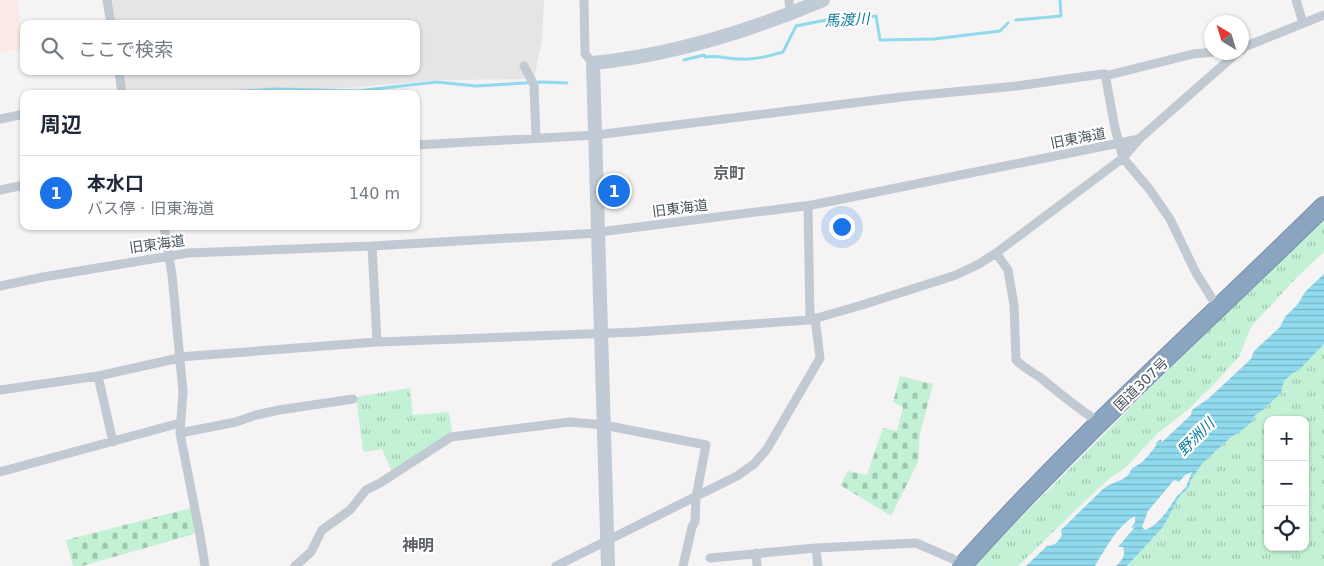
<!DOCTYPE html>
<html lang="ja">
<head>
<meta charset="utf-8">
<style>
  body { margin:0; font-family:"DejaVu Sans","Noto Sans JP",sans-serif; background:#f6f6f7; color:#1f2937 }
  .controls { position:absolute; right:15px; bottom:15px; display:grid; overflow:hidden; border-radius:10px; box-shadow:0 1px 4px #0004 }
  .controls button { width:45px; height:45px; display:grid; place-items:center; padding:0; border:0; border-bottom:1px solid #e0e1e3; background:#fff; color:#1f2937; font:25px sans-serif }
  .compass { position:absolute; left:1204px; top:15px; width:45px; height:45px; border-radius:50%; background:#fff; box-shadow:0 1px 4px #0004; rotate:322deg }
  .you { position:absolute; left:841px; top:226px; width:18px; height:18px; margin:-12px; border:4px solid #fff; border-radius:50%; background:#1a73e8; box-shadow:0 0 0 8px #1a73e833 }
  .badge { display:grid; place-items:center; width:32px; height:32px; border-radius:50%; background:#1a73e8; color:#fff; font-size:16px; font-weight:700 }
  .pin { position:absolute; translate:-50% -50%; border:2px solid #fff; box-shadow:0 1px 5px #0006 }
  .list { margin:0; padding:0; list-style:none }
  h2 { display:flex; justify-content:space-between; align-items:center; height:65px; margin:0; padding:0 20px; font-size:21px }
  h2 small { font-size:16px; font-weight:400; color:#747a83 }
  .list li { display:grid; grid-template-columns:32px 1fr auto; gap:15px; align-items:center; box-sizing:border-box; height:75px; padding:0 20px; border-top:1px solid #e0e1e3 }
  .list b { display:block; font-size:19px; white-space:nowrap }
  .list p { margin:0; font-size:16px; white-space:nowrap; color:#747a83 }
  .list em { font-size:16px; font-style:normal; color:#747a83 }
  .icon { flex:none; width:28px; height:28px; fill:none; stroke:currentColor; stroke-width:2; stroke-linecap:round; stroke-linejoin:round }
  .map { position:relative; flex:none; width:1324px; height:566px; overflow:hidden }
  .search { position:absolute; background:#fff; box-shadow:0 1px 4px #0004; left:20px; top:20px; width:400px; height:55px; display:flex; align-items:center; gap:12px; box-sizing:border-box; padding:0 18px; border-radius:10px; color:#747a83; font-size:19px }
  .panel { position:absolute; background:#fff; box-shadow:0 1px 4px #0004; left:20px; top:90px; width:400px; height:140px; border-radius:10px }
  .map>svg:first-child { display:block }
</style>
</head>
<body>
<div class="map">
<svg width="1324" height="566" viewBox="0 0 1324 566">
  <defs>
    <pattern id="grass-tufts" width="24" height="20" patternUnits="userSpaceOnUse" patternTransform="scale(1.25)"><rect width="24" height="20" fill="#c3f1d5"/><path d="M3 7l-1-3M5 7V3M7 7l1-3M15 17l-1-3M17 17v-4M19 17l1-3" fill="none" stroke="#a0c6b0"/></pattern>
    <pattern id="cemetery-stones" width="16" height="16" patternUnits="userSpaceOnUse" patternTransform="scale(1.25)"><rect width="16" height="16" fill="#c3f1d5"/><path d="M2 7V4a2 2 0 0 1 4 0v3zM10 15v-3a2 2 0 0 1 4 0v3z" fill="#a0c6b0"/></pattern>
    <pattern id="water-rules" width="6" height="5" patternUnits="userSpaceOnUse" patternTransform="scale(1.25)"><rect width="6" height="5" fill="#90daee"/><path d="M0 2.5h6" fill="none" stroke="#78b4c4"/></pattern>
  </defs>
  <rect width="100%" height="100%" fill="#f5f3f3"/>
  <path fill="#e6e4e5" d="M112 0H544L542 39 534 79 439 80 359 87 244 94H166L160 91 132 94 125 87 122 71H416V24H115Z"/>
  <path fill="#fce8e6" d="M0 0H17L24 49 0 52Z"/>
  <path fill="url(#grass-tufts)" fill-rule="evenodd" d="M1324 218V252L1297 277 1251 327 1239 357 1217 381 1189 409 1157 434 1124 469 1111 477 1083 503 1018 566H976L994 545 1137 401Z
    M1324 344V566H1127L1163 527 1179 497 1189 487 1191 480 1202 464 1231 437 1240 432 1254 416 1263 410 1281 393 1284 381 1293 373 1299 370ZM1268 420H1305V547H1268Z
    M410 388 413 415 449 412 452 432 392 472 382 449 365 452 363 450 356 397Z"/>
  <path fill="url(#cemetery-stones)" d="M900 376 933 384 920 434 918 462 891 516 840 485 848 471 867 475 883 428 897 431 903 407 893 402Z
    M191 508 196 531 191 535 82 566H73L66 540Z"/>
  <path fill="url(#water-rules)" fill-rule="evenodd" d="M1324 274V344L1299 370 1293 373 1284 381 1281 393 1263 410 1254 416 1252 422 1240 432 1231 437 1202 464 1191 480 1189 487 1179 497 1163 527 1127 566H1116C1122 561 1126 555 1123 547H1118L1135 527 1131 528 1135 522V516C1117 526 1106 548 1095 566H1026L1047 546C1055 546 1058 542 1062 535L1061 530 1103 489C1114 480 1127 482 1132 468 1143 464 1149 454 1156 446V443L1161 439 1162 442 1191 415 1192 410 1209 398 1251 359 1254 351 1280 327 1285 317 1298 304 1305 292ZM1192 472C1190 476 1188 483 1186 487 1183 491 1178 494 1175 499 1167 511 1159 525 1145 530L1142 527 1148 511 1174 480 1179 482 1185 475Z"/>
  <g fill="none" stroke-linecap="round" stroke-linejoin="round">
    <path stroke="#90daee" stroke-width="3" d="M1016 20 1061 16 1060 0
      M684 60 704 55 705 57C717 55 728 59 740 59 755 60 769 56 783 52L796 26 826 20 841 21 876 16 880 40 934 39 1000 31 1008 23
      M201 94 275 89 357 91 437 82 476 86 542 82 567 83"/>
    <defs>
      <path id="highway" d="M962 566C1075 439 1203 325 1324 206"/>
    </defs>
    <use href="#highway" stroke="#7690ad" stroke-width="20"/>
    <path stroke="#c1cad2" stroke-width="9" d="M107 0 111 24
      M584 0 585 54 593 63
      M789 0 790 14
      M1296 0 1303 23
      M1242 50 1244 47 1324 15
      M524 66 534 85 536 138
      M119 71 122 94
      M1105 74 1115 128 1123 158 1150 190 1170 219 1196 273 1213 300 1219 308
      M0 119 24 114
      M416 145 596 135 901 97 1017 86 1102 74 1109 75 1193 54 1214 52
      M0 190 24 185
      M808 206 810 320
      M164 226 172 275 183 392 180 433 200 535 205 566
      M372 246 377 342
      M996 253 1008 270 1014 305 1016 360C1024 368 1032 372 1041 378 1060 394 1079 409 1100 423
      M0 286 43 277 188 253 372 246 599 233 607 231 812 205 1139 139 1238 52
      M179 357 377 342 637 332 810 320 862 305 956 275 979 264 996 253 1123 158 1139 139
      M98 376 113 442
      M0 390 98 376 179 358
      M180 433 236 422 256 415 279 410 353 399
      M0 472 180 423
      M816 548 818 566
      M756 553 757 566
      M710 558 816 548 916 543 953 559 962 566
      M295 566 311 552 322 530 350 510 366 490 380 483 451 437 570 422 604 425 706 445 696 497 695 522 692 527 683 566
      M556 566 737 476 754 464 767 449 820 358 815 318"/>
    <path stroke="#c1cbd6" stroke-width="14" d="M608 566 593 63C673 55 750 31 823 0"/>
    <use href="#highway" stroke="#8ba5c1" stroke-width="18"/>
  </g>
  <g text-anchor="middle" stroke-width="4.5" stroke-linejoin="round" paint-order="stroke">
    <g font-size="14" fill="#4a5661" stroke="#fff">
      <text transform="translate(1078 138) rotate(-11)" y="5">旧東海道</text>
      <text transform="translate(680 208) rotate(-7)" y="5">旧東海道</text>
      <text transform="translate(157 244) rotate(-8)" y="5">旧東海道</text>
      <text transform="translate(1141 384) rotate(-44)" y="5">国道307号</text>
    </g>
    <g font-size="15" font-style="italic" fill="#0c7c9b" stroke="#fff">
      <text transform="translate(847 20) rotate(-3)" y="5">馬渡川</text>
      <text transform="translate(1196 437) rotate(-45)" y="5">野洲川</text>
    </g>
    <g font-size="16" font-weight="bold" fill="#5f6368" stroke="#fff">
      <text x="729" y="179">京町</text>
      <text x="418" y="551">神明</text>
    </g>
  </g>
</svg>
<div class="controls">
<button>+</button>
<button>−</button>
<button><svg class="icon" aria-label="locate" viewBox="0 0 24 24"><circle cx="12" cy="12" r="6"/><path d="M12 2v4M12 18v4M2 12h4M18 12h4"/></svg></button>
</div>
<svg class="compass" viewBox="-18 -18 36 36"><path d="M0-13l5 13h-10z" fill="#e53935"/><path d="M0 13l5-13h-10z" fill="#747a83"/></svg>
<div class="you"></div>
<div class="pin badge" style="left:614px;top:191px">1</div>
<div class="search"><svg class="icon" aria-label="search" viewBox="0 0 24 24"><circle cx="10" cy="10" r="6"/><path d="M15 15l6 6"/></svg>ここで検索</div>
<section class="panel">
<h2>周辺<small></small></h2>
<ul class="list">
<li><span class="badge">1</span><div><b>本水口</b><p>バス停 · 旧東海道</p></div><em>140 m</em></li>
</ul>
</section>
</div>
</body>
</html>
